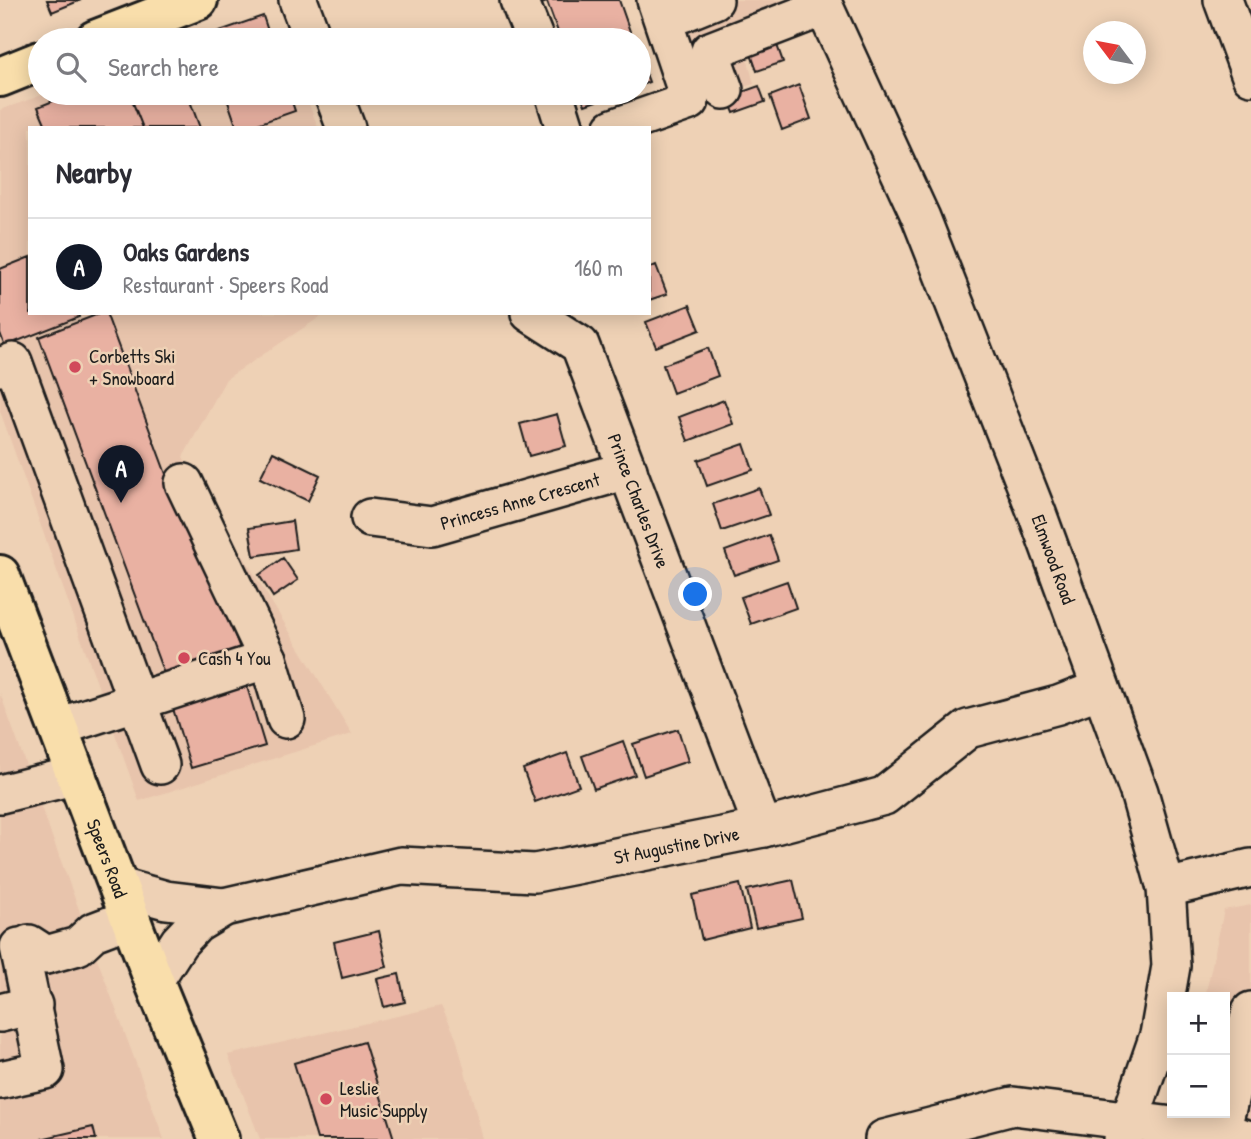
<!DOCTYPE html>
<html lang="en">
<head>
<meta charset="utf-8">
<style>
  body { margin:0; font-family:"Patrick Hand",sans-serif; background:#f2f2f3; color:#2b2b33 }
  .controls { position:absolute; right:21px; bottom:21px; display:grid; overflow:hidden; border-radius:0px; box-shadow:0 4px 18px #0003 }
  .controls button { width:63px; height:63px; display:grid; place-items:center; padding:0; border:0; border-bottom:2px solid #e1e1e2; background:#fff; color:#2b2b33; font:35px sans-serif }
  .compass { position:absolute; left:1083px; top:21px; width:63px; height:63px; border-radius:50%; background:#fff; box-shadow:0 4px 18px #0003; rotate:302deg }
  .you { position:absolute; left:696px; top:595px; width:24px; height:24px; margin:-18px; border:5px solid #fff; border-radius:50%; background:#1a73e8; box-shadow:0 0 0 10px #1a73e833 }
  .badge { display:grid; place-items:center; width:46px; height:46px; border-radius:50%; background:#111827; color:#fff; font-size:23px; font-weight:700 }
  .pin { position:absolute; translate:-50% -58px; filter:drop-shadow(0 2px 4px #0008) }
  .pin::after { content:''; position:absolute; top:37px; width:24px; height:21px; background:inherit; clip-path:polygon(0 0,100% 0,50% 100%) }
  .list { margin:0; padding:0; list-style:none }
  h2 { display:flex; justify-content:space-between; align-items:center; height:91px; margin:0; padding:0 28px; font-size:30px }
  h2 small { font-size:23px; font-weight:400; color:#7c7c81 }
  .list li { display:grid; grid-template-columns:46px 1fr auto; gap:21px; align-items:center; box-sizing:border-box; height:98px; padding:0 28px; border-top:2px solid #e1e1e2 }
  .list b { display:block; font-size:26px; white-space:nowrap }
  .list p { margin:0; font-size:23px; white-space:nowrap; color:#7c7c81 }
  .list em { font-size:23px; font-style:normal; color:#7c7c81 }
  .icon { flex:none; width:38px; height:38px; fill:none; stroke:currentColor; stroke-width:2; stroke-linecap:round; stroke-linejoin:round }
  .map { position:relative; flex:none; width:1251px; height:1139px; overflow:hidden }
  .search { position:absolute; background:#fff; box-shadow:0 4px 18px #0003; left:28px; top:28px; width:623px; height:77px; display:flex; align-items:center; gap:18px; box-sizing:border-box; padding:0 24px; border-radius:38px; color:#7c7c81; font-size:26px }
  .panel { position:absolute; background:#fff; box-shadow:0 4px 18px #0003; left:28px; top:126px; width:623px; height:189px; border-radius:0px }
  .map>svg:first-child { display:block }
</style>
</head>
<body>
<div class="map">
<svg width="1251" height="1139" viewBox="0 0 1251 1139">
  <rect width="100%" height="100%" fill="#eed1b5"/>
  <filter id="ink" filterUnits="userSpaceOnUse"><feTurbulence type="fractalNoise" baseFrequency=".0143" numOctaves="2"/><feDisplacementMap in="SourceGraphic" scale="14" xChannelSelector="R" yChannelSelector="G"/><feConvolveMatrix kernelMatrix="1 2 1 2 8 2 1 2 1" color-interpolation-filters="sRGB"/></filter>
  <g filter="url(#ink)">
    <path fill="#e8c4ac" d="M660 0H823L738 24 754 84 697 100Z
      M48 93H305L318 128H30V313H326L226 379 183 457 352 734 139 801 0 411V110Z
      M0 693 41 807 164 1139H0Z
      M1251 905V1139L1225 1113V997H1205L1224 910Z
      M441 1006 456 1037 483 1139H260L228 1055Z"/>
    <path fill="#e9b1a2" stroke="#1c1c1c" stroke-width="2" d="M47 0H81L52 12Z
      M523 0H619L633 40H561L547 2 541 4 543 8 528 14Z
      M263 16 271 40H207L205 36Z
      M773 34 783 62 757 71 747 43Z
      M639 55 649 82 639 86Z
      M799 85 811 119 782 130 770 96Z
      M759 86 765 102 734 113 728 97Z
      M73 93H129L143 128H47L38 107Z
      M129 93H187L200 128H143Z
      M225 93H289L295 111 246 128H237Z
      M580 93H619L585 105Z
      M30 257V313H78L79 317 5 346 0 333V269Z
      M656 265 667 294 649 300V268Z
      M690 305 700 330 656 347 646 322Z
      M101 313H106L182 517 189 514 242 654 167 682 39 337Z
      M708 348 718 376 673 393 663 365Z
      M724 400 733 424 688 441 679 417Z
      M557 414 566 446 529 456 520 424Z
      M744 444 753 470 707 486 698 460Z
      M273 452 320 475 308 501 260 478Z
      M759 488 769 515 722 531 713 504Z
      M292 521 296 549 254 556 249 528Z
      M769 535 778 560 734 575 725 551Z
      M283 558 298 580 273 597 259 575Z
      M787 581 796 608 751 624 741 597Z
      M245 680 265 746 191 768 171 702Z
      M678 729 688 761 644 776 633 744Z
      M623 741 635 775 594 789 582 756Z
      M567 753 579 786 535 802 523 769Z
      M793 880 802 918 756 928 747 890Z
      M740 884 750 928 702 940 692 895Z
      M379 931 387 967 342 978 334 942Z
      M399 974 405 1002 384 1007 377 979Z
      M364 1042 394 1139H317L294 1063Z
      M93 1127 96 1139H41Z"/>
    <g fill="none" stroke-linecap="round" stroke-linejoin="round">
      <defs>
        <g id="minor">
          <path d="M298 0 313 40"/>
          <path d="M519 0 535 40"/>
          <path id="s1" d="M821 0 921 218 1038 516 1139 792 1166 888 1171 966 1159 1035 1123 1139"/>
          <path d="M1223 0 1251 76"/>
          <path d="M682 13 714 0"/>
          <path d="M724 90 710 51 824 7"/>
          <path d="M333 93 346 128"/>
          <path d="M554 93 565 128"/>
          <path d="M613 128 690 101 656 0"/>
          <path id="s2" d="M530 313 580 345 763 828"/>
          <path d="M0 367 13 362 160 765"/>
          <path d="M184 483 268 659 286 719"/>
          <path id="s3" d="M370 518 432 526 628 470"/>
          <path d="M58 727 268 659"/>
          <path d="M0 794 77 775"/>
          <path d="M120 887 166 900 224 907"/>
          <path d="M1166 888 1251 868"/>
          <path d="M29 944 46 955 78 946 93 932 130 918"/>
          <path id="s4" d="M154 981 179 942 196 924 224 907 401 866 535 873 763 828 884 796 968 729 1058 705 1100 689"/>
          <path d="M0 1013 33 1005"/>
          <path d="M0 1080 45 1070 19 947"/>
          <path d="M1221 1132 1251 1011"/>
          <path d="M884 1139 1013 1106 1221 1132 1247 1139"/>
        </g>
        <g id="major">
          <path d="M95 40 198 0"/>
          <path d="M0 77 40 61"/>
          <path id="s5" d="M0 575 154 981 219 1139"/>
        </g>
      </defs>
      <use href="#minor" stroke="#1c1c1c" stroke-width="42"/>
      <use href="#major" stroke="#1c1c1c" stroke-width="44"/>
      <use href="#minor" stroke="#eed1b5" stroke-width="37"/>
      <use href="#major" stroke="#f9deab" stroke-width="38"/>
    </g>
  </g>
  <g fill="#d1495b" stroke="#eed1b5" stroke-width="2.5">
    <circle cx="75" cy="367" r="7"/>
    <circle cx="184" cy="658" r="7"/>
    <circle cx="326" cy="1099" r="7"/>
  </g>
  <g text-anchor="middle" stroke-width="5" stroke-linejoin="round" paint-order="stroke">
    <g font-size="19" fill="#1c1c1c" stroke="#eed1b5" text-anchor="start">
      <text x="89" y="363">Corbetts Ski<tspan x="89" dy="22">+ Snowboard</tspan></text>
      <text x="198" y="665">Cash 4 You</text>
      <text x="340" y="1095">Leslie<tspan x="340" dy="22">Music Supply</tspan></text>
    </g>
    <g font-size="19" fill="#1c1c1c" stroke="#eed1b5">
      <text dy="7" stroke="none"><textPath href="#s2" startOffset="226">Prince Charles Drive</textPath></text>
      <text dy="7" stroke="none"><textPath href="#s3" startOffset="154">Princess Anne Crescent</textPath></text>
      <text dy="7" stroke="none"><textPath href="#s1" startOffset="606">Elmwood Road</textPath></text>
      <text dy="7" stroke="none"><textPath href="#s4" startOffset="564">St Augustine Drive</textPath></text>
      <text dy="7" stroke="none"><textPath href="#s5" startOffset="303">Speers Road</textPath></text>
    </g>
  </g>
</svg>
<div class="controls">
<button>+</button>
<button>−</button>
</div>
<svg class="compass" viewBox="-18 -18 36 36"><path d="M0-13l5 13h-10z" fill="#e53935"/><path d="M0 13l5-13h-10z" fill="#7c7c81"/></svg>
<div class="you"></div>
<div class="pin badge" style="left:121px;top:503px">A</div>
<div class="search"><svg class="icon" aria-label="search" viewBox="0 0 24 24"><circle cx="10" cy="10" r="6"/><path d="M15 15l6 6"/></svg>Search here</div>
<section class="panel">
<h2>Nearby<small></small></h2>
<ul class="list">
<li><span class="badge">A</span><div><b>Oaks Gardens</b><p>Restaurant · Speers Road</p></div><em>160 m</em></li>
</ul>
</section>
</div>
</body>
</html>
